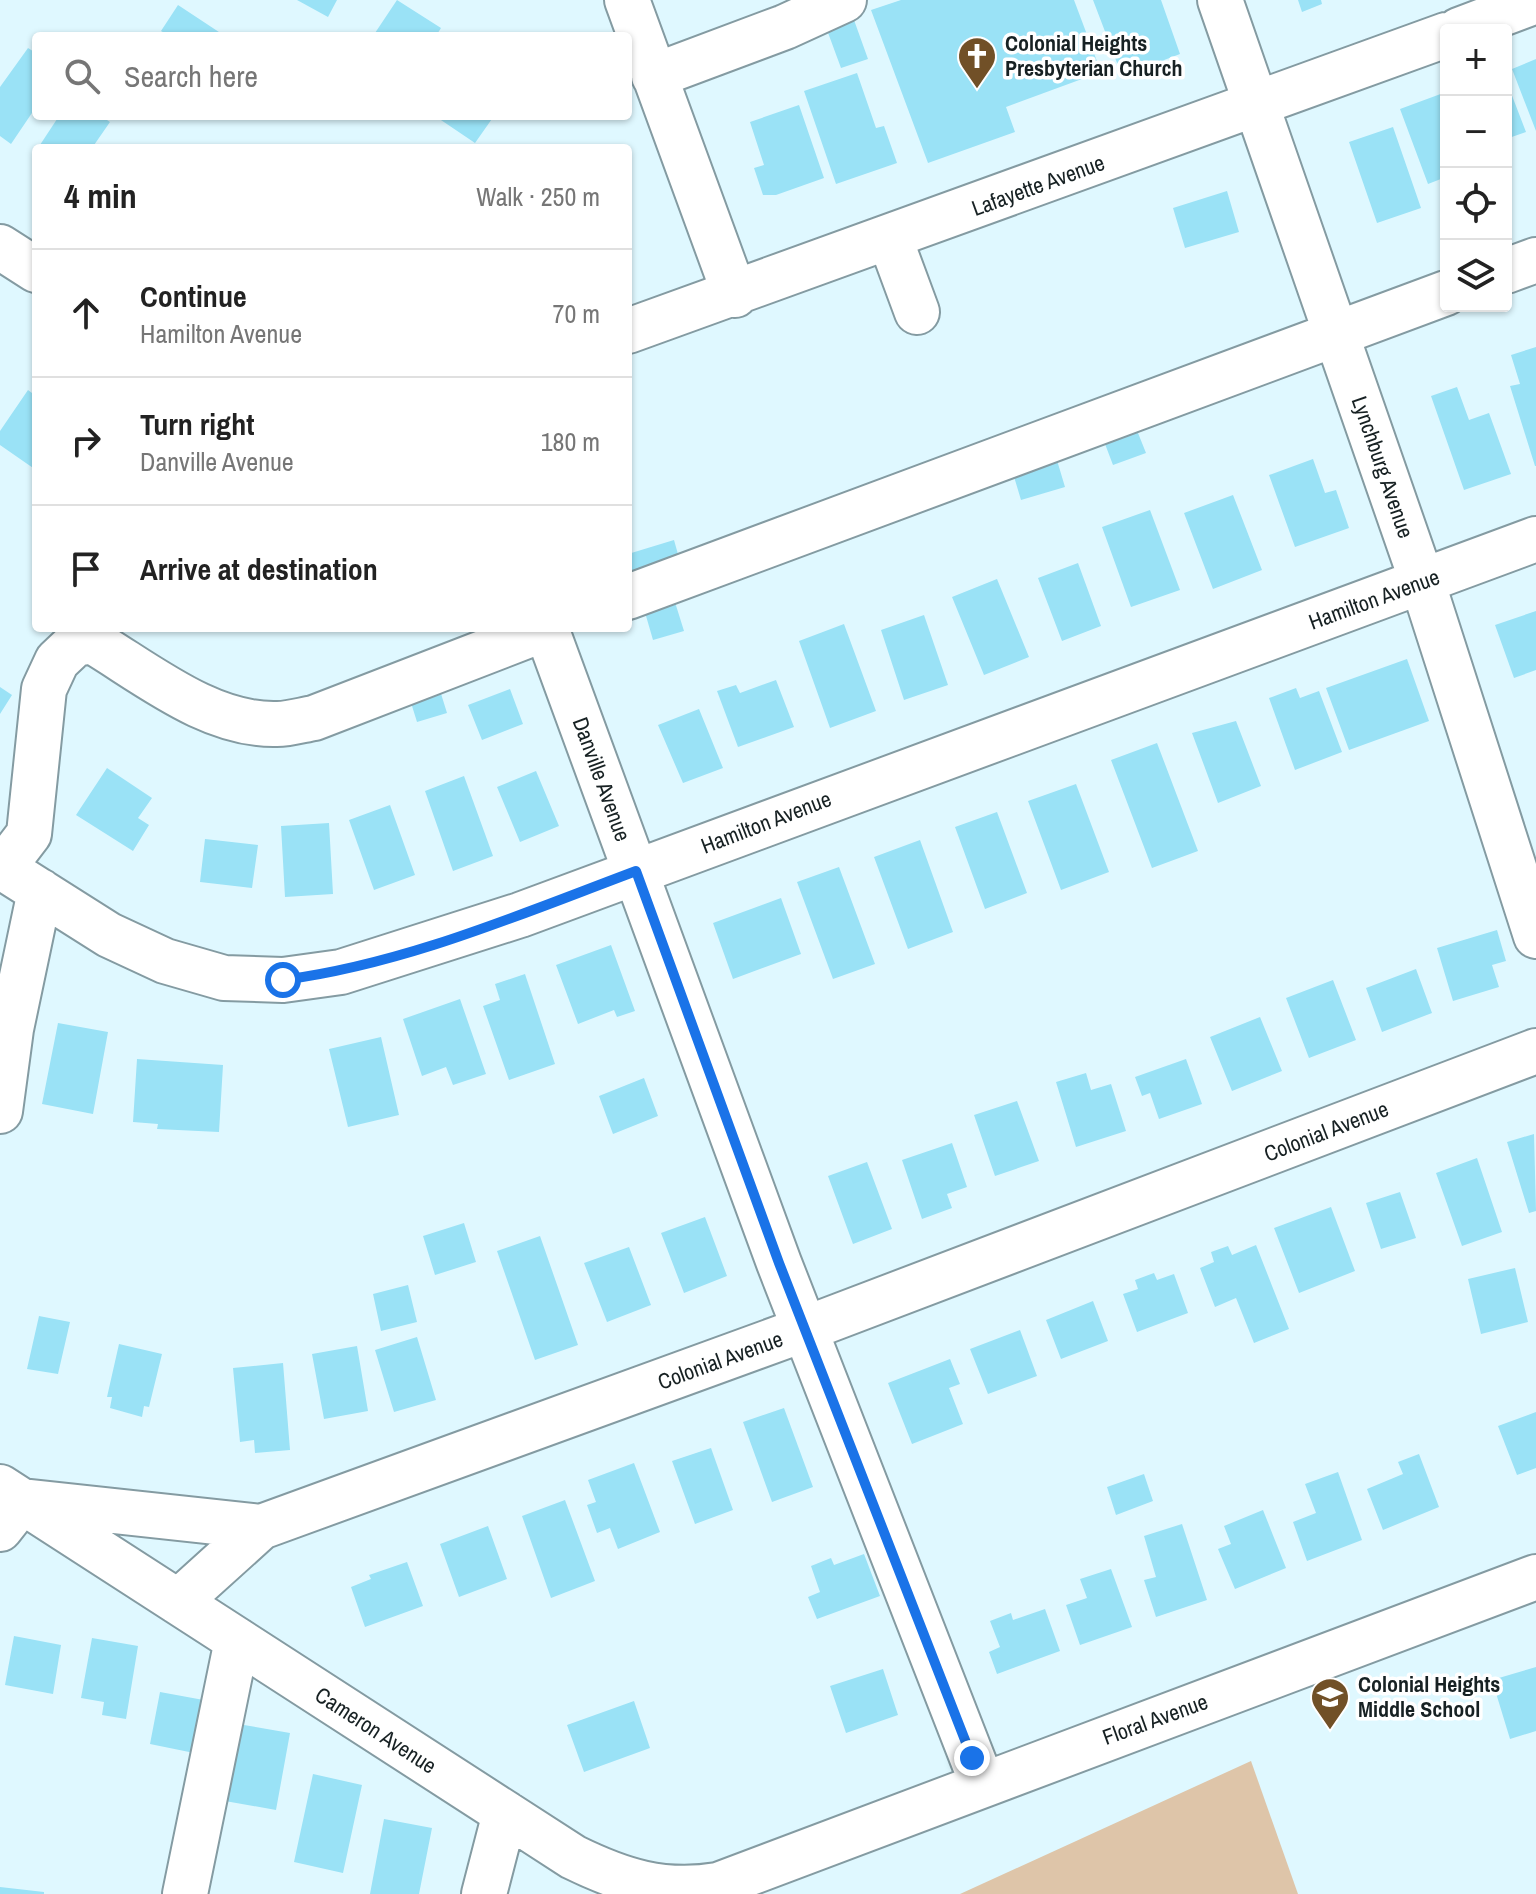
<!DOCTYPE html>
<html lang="en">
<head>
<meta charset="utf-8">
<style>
  body { margin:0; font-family:"Archivo Narrow",sans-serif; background:#f2f2f2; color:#222 }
  .controls { position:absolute; right:24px; top:24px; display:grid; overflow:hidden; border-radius:8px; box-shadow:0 2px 6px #0004 }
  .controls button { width:72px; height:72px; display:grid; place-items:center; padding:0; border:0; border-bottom:2px solid #e0e0e0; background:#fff; color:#222; font:40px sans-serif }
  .stop { position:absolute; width:24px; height:24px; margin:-18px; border:6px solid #1a73e8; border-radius:50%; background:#fff }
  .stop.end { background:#1a73e8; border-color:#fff; box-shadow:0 2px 8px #0008 }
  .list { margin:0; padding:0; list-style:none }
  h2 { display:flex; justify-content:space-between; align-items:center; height:104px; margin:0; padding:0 32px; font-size:34px }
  h2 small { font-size:26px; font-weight:400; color:#767676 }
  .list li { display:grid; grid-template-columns:52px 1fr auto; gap:24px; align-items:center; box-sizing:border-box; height:128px; padding:0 32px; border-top:2px solid #e0e0e0 }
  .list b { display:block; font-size:30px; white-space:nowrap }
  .list p { margin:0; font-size:26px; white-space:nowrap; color:#767676 }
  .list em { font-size:26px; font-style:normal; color:#767676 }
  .icon { flex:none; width:44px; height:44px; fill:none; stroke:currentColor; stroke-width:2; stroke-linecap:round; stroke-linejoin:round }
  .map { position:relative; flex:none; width:1536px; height:1894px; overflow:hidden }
  .search { position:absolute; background:#fff; box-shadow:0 2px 6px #0004; left:32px; top:32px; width:600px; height:88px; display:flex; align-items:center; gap:20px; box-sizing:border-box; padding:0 28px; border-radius:8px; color:#767676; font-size:30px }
  .panel { position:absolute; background:#fff; box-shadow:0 2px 6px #0004; left:32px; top:144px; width:600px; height:488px; border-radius:8px }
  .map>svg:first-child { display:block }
</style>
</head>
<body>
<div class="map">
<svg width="1536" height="1894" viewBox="0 0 1536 1894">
  <rect width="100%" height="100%" fill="#dff8ff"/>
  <path fill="#dec5a9" d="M1251 1761 1298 1894H960Z"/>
  <path fill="#9ae2f6" d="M297 0H337L328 17Z
    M397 0 441 28 436 36H373Z
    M901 0H1074L1101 72 1006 107 1015 132 928 163 871 10Z
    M1093 0H1161L1180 54 1122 76Z
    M1298 0H1321L1322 4 1302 12Z
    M178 5 225 36H169L161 31Z
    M854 20 868 59 841 68 827 30Z
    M28 48 36 53V107L11 144 0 136V87Z
    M1536 59V131L1512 69Z
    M857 73 876 128 884 126 897 163 836 184 804 91Z
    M1506 80 1526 132 1506 139Z
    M1446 92V177L1428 184 1400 109Z
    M799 105 824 178 776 195H763L754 168 764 165 750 122Z
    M59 116H101L110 122 92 148H38Z
    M435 116H494L475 143Z
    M1393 127 1421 208 1377 223 1349 142Z
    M1227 191 1239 232 1185 248 1173 208Z
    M1536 347V466H1535L1510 386 1520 384 1511 355Z
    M1457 387 1469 420 1489 413 1511 474 1464 490 1431 396Z
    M28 390 36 396V470L0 445V431Z
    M1134 423 1146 453 1113 465 1102 436Z
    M1056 457 1065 487 1021 500 1012 470Z
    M1313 459 1325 493 1336 490 1349 528 1295 547 1269 475Z
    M1233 495 1262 570 1213 589 1184 513Z
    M1150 510 1180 590 1131 607 1102 527Z
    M674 540 683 572 628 588V554Z
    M1078 563 1101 626 1062 641 1038 578Z
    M997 579 1029 657 984 675 952 597Z
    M674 599 684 631 653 640 644 609Z
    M1536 611V670L1514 678 1495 625Z
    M924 615 948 685 904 700 881 630Z
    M844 624 876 711 830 728 799 641Z
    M1407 659 1429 721 1349 750 1326 688Z
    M776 680 794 727 738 747 717 691 736 685 740 693Z
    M438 684 447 713 417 722 408 693Z
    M0 687 12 695 0 714Z
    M1296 688 1300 698 1319 691 1342 752 1295 770 1269 698Z
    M510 689 523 724 482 740 468 705Z
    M699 709 723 768 683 783 658 725Z
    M1236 721 1261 786 1218 803 1192 733Z
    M1157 743 1198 851 1152 868 1111 760Z
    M107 768 152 798 138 818 149 825 133 851 76 815Z
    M536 771 559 826 520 842 497 787Z
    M464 776 493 856 453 871 425 791Z
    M1076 784 1109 872 1061 890 1028 801Z
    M390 805 415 875 374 890 349 820Z
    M997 812 1027 893 985 909 955 827Z
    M329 823 333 894 285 897 281 826Z
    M205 839 258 845 252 888 200 882Z
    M920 840 953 932 908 949 874 857Z
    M839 867 875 964 833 979 797 882Z
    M781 898 801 954 733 979 713 923Z
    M1497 930 1506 961 1492 965 1499 987 1453 1001 1437 948Z
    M611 945 635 1011 617 1017 614 1010 578 1024 556 965Z
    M1416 969 1432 1013 1382 1032 1366 988Z
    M525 974 555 1064 509 1080 483 1006 500 1000 495 984Z
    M1333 980 1356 1040 1309 1058 1286 998Z
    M460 999 486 1074 453 1085 446 1067 422 1076 403 1019Z
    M1260 1017 1282 1071 1232 1091 1210 1037Z
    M58 1023 108 1032 93 1114 42 1104Z
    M381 1037 399 1115 348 1127 329 1049Z
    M137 1059 223 1065 219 1132 157 1129 158 1124 133 1122Z
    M1186 1059 1202 1104 1159 1119 1150 1093 1142 1096 1135 1077Z
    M1086 1073 1091 1090 1111 1084 1126 1131 1076 1147 1056 1082Z
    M644 1078 658 1116 613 1134 599 1096Z
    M1017 1101 1039 1161 995 1176 974 1115Z
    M1534 1134 1536 1211 1529 1213 1507 1142Z
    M952 1143 967 1187 947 1194 952 1208 922 1219 902 1160Z
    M1477 1158 1502 1232 1462 1246 1436 1173Z
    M867 1162 892 1229 853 1244 828 1176Z
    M1400 1192 1416 1238 1381 1249 1366 1203Z
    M1331 1207 1355 1271 1299 1293 1274 1228Z
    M705 1217 727 1276 684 1293 661 1233Z
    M464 1223 476 1262 435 1275 423 1236Z
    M540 1236 578 1345 535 1360 497 1251Z
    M1256 1245 1289 1329 1254 1343 1236 1298 1215 1307 1200 1268 1214 1262 1211 1252 1228 1246 1232 1255Z
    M629 1247 651 1305 607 1322 584 1263Z
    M1515 1268 1528 1322 1481 1334 1468 1279Z
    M1154 1273 1157 1280 1174 1274 1188 1313 1137 1332 1123 1294 1138 1289 1135 1280Z
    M408 1285 417 1322 381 1331 373 1294Z
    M1093 1301 1108 1341 1061 1359 1046 1320Z
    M39 1316 70 1322 58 1374 27 1369Z
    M1020 1330 1037 1376 988 1394 970 1349Z
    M417 1337 436 1400 394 1412 375 1350Z
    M119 1344 162 1354 149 1407 144 1406 142 1417 110 1408 112 1397H107Z
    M357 1346 368 1411 324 1419 312 1354Z
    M950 1359 960 1384 949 1388 963 1424 912 1444 888 1383Z
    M283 1363 290 1450 255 1453 254 1440 240 1442 233 1368Z
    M784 1408 813 1487 772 1502 743 1422Z
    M1536 1412V1468L1517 1475 1498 1426Z
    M711 1448 733 1510 695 1524 672 1461Z
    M1419 1454 1439 1507 1383 1530 1367 1489 1403 1474 1398 1462Z
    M634 1463 660 1532 618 1549 610 1528 597 1533 587 1505 596 1502 588 1480Z
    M1338 1472 1362 1540 1307 1561 1293 1522 1316 1513 1305 1484Z
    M1144 1474 1153 1501 1116 1515 1107 1487Z
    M565 1500 595 1581 551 1598 522 1516Z
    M1263 1510 1286 1568 1235 1589 1218 1549 1231 1544 1224 1526Z
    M1182 1524 1207 1600 1156 1617 1144 1580 1156 1577 1144 1536Z
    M488 1526 507 1579 459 1597 440 1544Z
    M864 1554 880 1596 817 1619 808 1597 820 1592 811 1566 831 1558 834 1565Z
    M407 1562 423 1606 365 1627 351 1587 371 1579 369 1575Z
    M1111 1569 1132 1627 1080 1645 1066 1605 1087 1598 1080 1579Z
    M1045 1609 1060 1651 997 1674 989 1652 1000 1647 990 1621 1011 1613 1013 1620Z
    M14 1636 61 1645 53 1694 5 1685Z
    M92 1638 138 1646 126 1719 102 1715 104 1702 81 1698Z
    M1536 1667V1731L1510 1739 1492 1680Z
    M883 1669 898 1715 846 1733 830 1686Z
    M160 1692 209 1701 199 1754 150 1744Z
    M634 1701 650 1748 584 1772 567 1725Z
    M238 1724 290 1733 276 1810 225 1801Z
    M313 1774 362 1785 343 1873 294 1862Z
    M384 1819 432 1828 419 1894H370Z
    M0 1887 44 1892V1894H0Z"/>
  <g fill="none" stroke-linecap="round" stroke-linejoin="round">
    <defs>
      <path id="minor" d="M627 0 735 295
        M1220 0 1422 581 1536 936
        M1459 30 1536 1
        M654 76 785 27 844 0
        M890 239 917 312
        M0 247 36 270
        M1506 271 1536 260
        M628 331 1446 35
        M628 597 1446 293
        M546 628 779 1263 982 1783
        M0 866 109 935 165 961 224 978 283 980 341 972 520 915 1536 539
        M3 868 29 834 44 689 57 661 75 644 92 641C147 674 210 726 277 724 290 724 302 720 314 718L547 628
        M0 1111 11 1029 40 891
        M0 1487 573 1857C622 1881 663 1894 718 1885L1536 1577
        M0 1529 22 1501 261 1527 805 1329 1536 1051
        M178 1602 261 1527
        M185 1894 237 1640
        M484 1894 505 1813"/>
    </defs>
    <use href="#minor" stroke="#849ba2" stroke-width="48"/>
    <use href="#minor" stroke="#fff" stroke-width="44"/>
  </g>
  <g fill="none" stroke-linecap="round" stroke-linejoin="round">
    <path stroke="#1a73e8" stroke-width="10" d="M283 980C405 964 521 914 636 871L779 1263 972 1758"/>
  </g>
  <defs>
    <symbol id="church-pin" viewBox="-11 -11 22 30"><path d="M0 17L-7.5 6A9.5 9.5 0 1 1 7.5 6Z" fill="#715027" stroke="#fff"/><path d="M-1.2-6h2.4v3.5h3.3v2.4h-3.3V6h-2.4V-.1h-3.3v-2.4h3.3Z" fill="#fff"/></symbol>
    <symbol id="school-pin" viewBox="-11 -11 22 30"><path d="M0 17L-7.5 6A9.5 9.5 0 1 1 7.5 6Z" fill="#715027" stroke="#fff"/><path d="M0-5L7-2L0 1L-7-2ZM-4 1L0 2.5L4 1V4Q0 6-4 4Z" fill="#fff"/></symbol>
  </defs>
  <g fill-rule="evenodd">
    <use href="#church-pin" x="955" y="34" width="44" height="60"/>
    <use href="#school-pin" x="1308" y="1675" width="44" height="60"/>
  </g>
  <g text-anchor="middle" stroke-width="7" stroke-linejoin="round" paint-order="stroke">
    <g font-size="22" font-weight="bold" fill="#172123" stroke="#fff" text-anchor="start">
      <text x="1005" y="51">Colonial Heights<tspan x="1005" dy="25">Presbyterian Church</tspan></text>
      <text x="1358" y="1692">Colonial Heights<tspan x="1358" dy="25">Middle School</tspan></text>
    </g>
    <g font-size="22" fill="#172123" stroke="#fff">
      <text transform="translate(1038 185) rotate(-20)" y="8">Lafayette Avenue</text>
      <text transform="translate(1383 467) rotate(71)" y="8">Lynchburg Avenue</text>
      <text transform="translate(1374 599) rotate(-20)" y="8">Hamilton Avenue</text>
      <text transform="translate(602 779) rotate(70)" y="8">Danville Avenue</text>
      <text transform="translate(766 822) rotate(-21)" y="8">Hamilton Avenue</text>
      <text transform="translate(1326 1131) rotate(-21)" y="8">Colonial Avenue</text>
      <text transform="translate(720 1360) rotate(-20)" y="8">Colonial Avenue</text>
      <text transform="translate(1155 1719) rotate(-20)" y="8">Floral Avenue</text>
      <text transform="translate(376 1730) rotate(33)" y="8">Cameron Avenue</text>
    </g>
  </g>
</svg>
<div class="controls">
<button>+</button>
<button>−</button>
<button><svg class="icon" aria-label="locate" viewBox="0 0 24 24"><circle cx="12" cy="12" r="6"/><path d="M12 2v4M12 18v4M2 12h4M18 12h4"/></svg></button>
<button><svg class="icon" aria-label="layers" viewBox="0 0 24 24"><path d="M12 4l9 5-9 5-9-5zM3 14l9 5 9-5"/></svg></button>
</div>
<div class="stop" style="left:283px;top:980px"></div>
<div class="stop end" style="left:972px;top:1758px"></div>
<div class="search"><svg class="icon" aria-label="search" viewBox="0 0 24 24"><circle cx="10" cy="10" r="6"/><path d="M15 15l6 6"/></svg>Search here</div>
<section class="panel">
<h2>4 min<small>Walk · 250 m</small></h2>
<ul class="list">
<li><svg class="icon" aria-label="ahead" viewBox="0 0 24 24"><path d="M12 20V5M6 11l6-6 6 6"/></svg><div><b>Continue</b><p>Hamilton Avenue</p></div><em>70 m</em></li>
<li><svg class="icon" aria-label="right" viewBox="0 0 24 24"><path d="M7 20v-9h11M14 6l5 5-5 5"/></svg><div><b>Turn right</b><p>Danville Avenue</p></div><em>180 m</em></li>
<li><svg class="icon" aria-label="arrive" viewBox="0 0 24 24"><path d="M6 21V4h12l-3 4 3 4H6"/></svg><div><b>Arrive at destination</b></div></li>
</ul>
</section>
</div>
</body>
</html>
